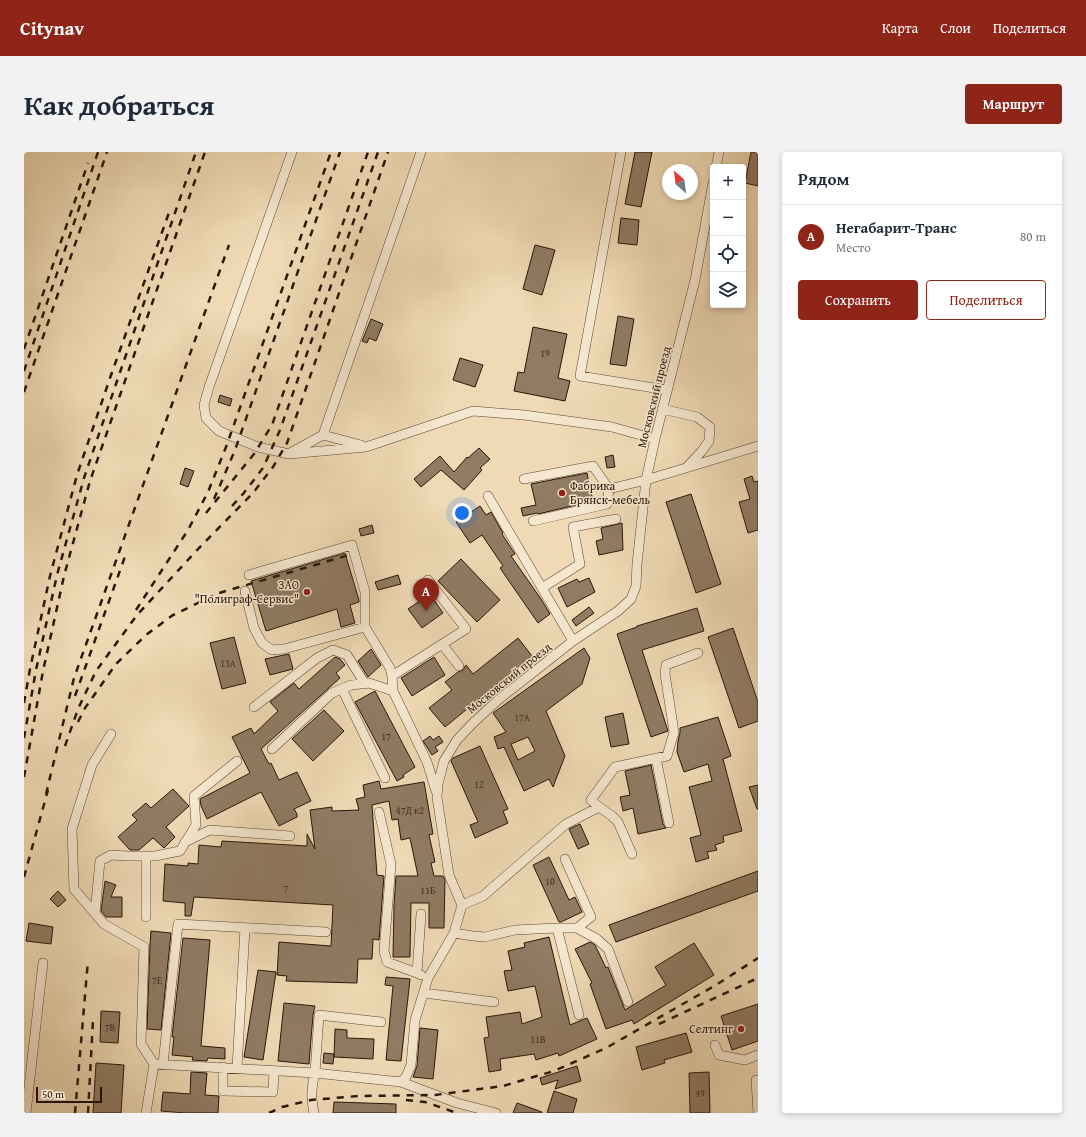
<!DOCTYPE html>
<html lang="ru">
<head>
<meta charset="utf-8">
<style>
  body { margin:0; font-family:"Gentium Book Plus",serif; background:#f2f2f3; color:#1f2937 }
  .controls { position:absolute; right:12px; top:12px; display:grid; overflow:hidden; border-radius:4px; box-shadow:0 2px 6px #0003 }
  .controls button { width:36px; height:36px; display:grid; place-items:center; padding:0; border:0; border-bottom:1px solid #e0e1e3; background:#fff; color:#1f2937; font:20px sans-serif }
  .compass { position:absolute; left:638px; top:12px; width:36px; height:36px; border-radius:50%; background:#fff; box-shadow:0 2px 6px #0003; rotate:332deg }
  .scale { position:absolute; left:12px; bottom:10px; width:66px; box-sizing:border-box; padding-left:4px; border:2px solid #2a150a; border-top:0; font-size:11px; line-height:14px; white-space:nowrap; color:#2a150a; -webkit-text-stroke:3px #f5e7cf; paint-order:stroke }
  .you { position:absolute; left:438px; top:361px; width:14px; height:14px; margin:-10px; border:3px solid #fff; border-radius:50%; background:#1a73e8; box-shadow:0 0 0 6px #1a73e833 }
  .badge { display:grid; place-items:center; width:26px; height:26px; border-radius:50%; background:#8f2418; color:#fff; font-size:13px; font-weight:700 }
  .pin { position:absolute; translate:-50% -33px; filter:drop-shadow(0 1px 2px #0008) }
  .pin::after { content:''; position:absolute; top:21px; width:14px; height:12px; background:inherit; clip-path:polygon(0 0,100% 0,50% 100%) }
  .list { margin:0; padding:0; list-style:none }
  h2 { display:flex; justify-content:space-between; align-items:center; height:52px; margin:0; padding:0 16px; font-size:17px }
  h2 small { font-size:13px; font-weight:400; color:#747a83 }
  .list li { display:grid; grid-template-columns:26px 1fr auto; gap:12px; align-items:center; box-sizing:border-box; height:64px; padding:0 16px; border-top:1px solid #e0e1e3 }
  .list b { display:block; font-size:15px; white-space:nowrap }
  .list p { margin:0; font-size:13px; white-space:nowrap; color:#747a83 }
  .list em { font-size:13px; font-style:normal; color:#747a83 }
  .actions { display:flex; gap:8px; padding:12px 16px }
  .actions a { flex:1; padding:9px 0; border:1px solid #8f2418; border-radius:4px; text-align:center; font-size:14px; color:#8f2418 }
  .actions .main { background:#8f2418; color:#fff }
  .icon { flex:none; width:22px; height:22px; fill:none; stroke:currentColor; stroke-width:2; stroke-linecap:round; stroke-linejoin:round }
  .map { position:relative; flex:none; width:734px; height:961px; overflow:hidden; border-radius:4px }
  header { display:flex; align-items:center; gap:24px; box-sizing:border-box; height:56px; padding:0 20px; background:#8f2418; color:#fff }
  header strong { font-size:19px }
  nav { display:flex; gap:22px; margin-inline-start:auto; font-size:14px }
  .intro { display:flex; align-items:center; justify-content:space-between; box-sizing:border-box; height:96px; padding:0 24px }
  h1 { margin:0; font-size:28px }
  .button { padding:10px 18px; border-radius:4px; background:#8f2418; color:#fff; font-size:14px; font-weight:700 }
  main { display:flex; gap:24px; padding:0 24px }
  aside { flex:1; background:#fff; border-radius:4px; box-shadow:0 2px 6px #0003 }
  .map>svg:first-child { display:block }
</style>
</head>
<body>
<header>
<strong>Citynav</strong>
<nav><a>Карта</a><a>Слои</a><a>Поделиться</a></nav>
</header>
<div class="intro"><h1>Как добраться</h1><a class="button">Маршрут</a></div>
<main>
<div class="map">
<svg width="734" height="961" viewBox="0 0 734 961">
  <rect width="100%" height="100%" fill="#efdab5"/>
  <filter id="stains"><feTurbulence type="fractalNoise" baseFrequency=".005" numOctaves="4"/><feColorMatrix values="0 0 0 0 .2 0 0 0 0 .09 0 0 0 0 .02 0 0 0 .5 -.17"/></filter>
  <radialGradient id="worn" r=".72"><stop offset=".6" stop-color="#630" stop-opacity="0"/><stop offset="1" stop-color="#630" stop-opacity=".3"/></radialGradient>
  <path fill="#907b63" stroke="#2a150a" fill-rule="evenodd" d="M611 0H628L617 55 601 52Z
    M727 0H734V34L721 31Z
    M597 66 615 68 613 93 594 91Z
    M511 93 531 98 518 143 499 137Z
    M594 164 610 167 602 214 586 212Z
    M347 167 359 172 352 189 345 186 343 191 338 189Z
    M509 175 543 182 534 226 546 229 541 249 490 239 494 220 500 221Z
    M436 206 459 213 451 235 429 228Z
    M196 243 208 247 206 254 194 250Z
    M455 296 466 307 456 316 458 318 440 338 417 318 397 335 390 327 416 304 430 320 443 305 444 306Z
    M589 303 591 315 583 316 581 305Z
    M161 316 170 319 164 335 156 332Z
    M563 321 569 349 514 362 513 361 499 364 497 356 512 353 507 332Z
    M728 324 730 330 734 329V378L724 381 715 350 726 347 720 327Z
    M667 342 697 432 672 441 642 350Z
    M456 354 462 363 467 360 479 381 478 382 491 402 487 404 517 447 526 462 514 471 476 416 479 414 458 383 446 391 432 370Z
    M598 371 599 398 575 403 572 389 579 387 577 376Z
    M348 373 350 381 337 384 335 377Z
    M321 401 335 448V450L326 453 331 471 317 475 313 457 242 479 227 429Z
    M437 407 476 448 453 470 414 429Z
    M374 423 377 432 354 438 351 430Z
    M565 426 571 440 543 455 534 436 553 427 555 430Z
    M406 442 419 461 398 476 384 457Z
    M565 455 570 461 552 474 548 468Z
    M673 456 680 479 618 498 644 579 627 585 593 482 613 475V474Z
    M709 476 734 550V569L715 576 684 485Z
    M210 485 222 531 198 537 186 491Z
    M494 486 508 504 421 575 405 556 428 538 421 530 434 520 439 518 442 513 449 522Z
    M560 496 566 506 558 532 522 559 541 604 529 635 525 627 500 639 480 595 474 597 470 585 482 580 469 561ZM504 585 511 599 494 608 487 592Z
    M347 497 357 513 344 525 334 509Z
    M265 502 269 517 246 523 241 507Z
    M311 505 316 507 321 513 312 521 316 526 237 597 245 612 247 611 255 628 273 620 287 649 270 657 273 662V665L255 674 237 640 183 667 177 654 176 647 226 621 208 585 227 576 230 582 254 559 246 550 270 531 275 537Z
    M410 505 421 523 388 544 377 526Z
    M351 539 391 615 379 623 380 625 373 629 331 550Z
    M300 558 320 579 289 609 268 587Z
    M599 561 605 592 587 595 581 565Z
    M694 565 707 604 699 607 718 679 699 684 700 690 691 693 693 698 683 700 685 706 672 710 666 686 677 683 665 635 688 629 684 612 660 620 653 600 654 589 656 581V576Z
    M406 584 409 588 415 584 419 590 411 595 414 599 408 603 399 589Z
    M456 594 484 657 479 659 484 671 451 686 446 673 454 670 427 609 429 606Z
    M627 613 639 672 642 676 614 682 609 656 599 659 596 645 606 643 601 619Z
    M355 629 357 637 400 630 409 682 405 683 411 710 407 711 410 724H419L421 728 420 776H405V751H387L386 805H369L370 754 372 724H394L386 686 377 688 374 667 368 668 365 649 348 653 353 723 360 724 355 788 349 787 348 807H334L333 831 262 829 263 824 253 823 255 790 307 794 309 753 170 745 167 764H161V751L139 749 141 712 164 714V711L174 712 175 693 197 695 198 689 283 694V682L291 697 286 658 308 655V659L335 658 332 647 341 645 339 633Z
    M734 633V657H733L725 635Z
    M149 637 165 654 142 675 151 685 140 696 129 686 115 698H106L94 685 113 668 108 663 122 651 127 656Z
    M556 672 565 692 554 697 545 677Z
    M525 705 545 748 551 745 558 760 537 770H535L509 713Z
    M734 719V739L592 790 585 773Z
    M81 729 92 733 87 745H98V765H82L77 759Z
    M34 739 42 748 34 755 26 747Z
    M5 771 29 775 27 792 2 789Z
    M127 779 147 781 137 878 123 877 126 793Z
    M525 785 546 873 563 866 573 887 535 904 534 901 512 908 510 902 476 907 477 918 465 920 460 886 465 885 462 865 496 860 498 872 518 865 511 834 484 839 480 819 488 818 484 799 501 795 500 791Z
    M159 786 186 788 177 894 201 896V907L184 906 183 909 168 908 169 905 148 903 150 885H148Z
    M566 790 571 793 582 816 584 815 601 858 642 833 631 815 670 791 690 823 610 872 608 868 582 877 566 832 568 831 551 797Z
    M234 818 252 820 239 908 220 905Z
    M362 825 386 827 377 909 362 908 369 834 361 833Z
    M260 851 291 854 289 863 285 912 254 909Z
    M734 852V889L708 898 697 864Z
    M77 859 96 860 94 891 76 890Z
    M396 876 414 878 409 927 389 925 393 914Z
    M311 877 323 878V886L350 887 349 907 310 905Z
    M662 881 668 900 640 908 641 911 618 918 612 895Z
    M300 901 310 902 309 912 299 911Z
    M72 911 100 913 97 961H69Z
    M553 914 557 929 531 937 534 928 518 933 516 926Z
    M167 920 183 921 181 943 195 944 194 961H161L137 959 139 940 166 942Z
    M685 920 686 961H666L665 921Z
    M530 939 553 947 549 961H523Z
    M310 950 372 952V961H309Z
    M493 951 518 960V961H489Z"/>
  <g fill="none" stroke-linecap="round" stroke-linejoin="round">
    <defs>
      <path id="minor" d="M268 0 185 235 180 253 182 266 195 279 234 295 265 302 342 295 449 259 500 263 588 275 631 287
        M597 0 556 224 643 238
        M692 15 695 0
        M638 257 673 265 686 275 685 289 678 299 663 315
        M299 283 337 293
        M268 300 299 283 397 0
        M500 327 569 314 585 337 622 328 734 294
        M464 344 549 489
        M509 369 583 352 585 337
        M225 423 328 393 341 440V475L366 516 368 524 369 539 403 610 412 639
        M518 436 556 412 549 375 592 367
        M221 439 230 476 238 491 248 498 260 497 341 475
        M418 492 435 514
        M368 524 442 477 404 428
        M318 537 361 626
        M230 555 293 506 309 498 323 503 341 532
        M87 582 68 613 48 677 50 737 80 772 120 795 117 892 130 912
        M248 597 308 541 327 533 345 531 369 539
        M632 606 645 671
        M575 655 588 664 594 670 608 702
        M355 660 367 712 360 799 363 810 393 821
        M161 690 186 678 266 684
        M122 704V765
        M541 707 567 765 553 776
        M438 753 459 744 542 672 575 655 567 648 591 615 643 604 650 580 641 522 642 513 674 501
        M71 761 76 709 87 703 104 704H131L156 699 172 673 170 644 213 609
        M397 762 393 821 397 823
        M533 776 555 863
        M430 781 449 784 461 785 491 778 533 776H553L573 787 584 797 604 850
        M400 841 470 850
        M691 893 695 903 721 908 734 903
        M139 912 154 772 302 780
        M199 915V939L249 940 250 919
        M213 916 221 776
        M732 928 734 961
        M377 930 433 951 472 961
        M2 961 19 811
        M122 961 130 912 291 921 295 863 357 870
        M290 961C287 945 287 937 291 921L377 930 382 925 387 913 391 868 404 826 430 781 438 753 425 723 413 645 414 632 420 609 433 588 449 571 474 548 549 489 594 459 607 447 612 434 613 412 622 328 631 287 671 128 689 31"/>
    </defs>
    <use href="#minor" stroke="#5b4635" stroke-width="10"/>
    <use href="#minor" stroke="#f5e7cf" stroke-width="9"/>
    <path stroke="#2a150a" stroke-width="2.5" stroke-dasharray="7 7" stroke-linecap="butt" d="M0 197 64 11
      M0 219 74 0
      M0 240 83 0
      M190 347 197 331 211 298 316 0
      M208 354 219 342 239 316 256 278 354 0
      M182 361 230 302 248 273 344 0
      M112 458 164 378 184 340 202 295 307 0
      M51 544 103 399
      M0 551 6 517 26 424 53 323 86 226 147 55
      M54 570 61 556 92 512 122 483 149 463 195 441 325 403
      M0 586 12 518 33 423 60 326 93 229 172 0
      M41 594 54 557 72 519 113 463 175 396 229 341 249 315 263 291 364 0
      M0 625 19 519 40 424 66 329 181 0
      M22 642 50 526 205 93
      M0 725 24 638
      M635 872 734 826
      M382 948 401 950 433 961
      M51 961 64 808
      M64 961 69 868
      M245 961 258 955 287 948 334 944 411 943 479 934 530 919 582 896 692 833 734 806"/>
  </g>
  <g fill="#8f2418" stroke="#f5e7cf" stroke-width="1.5">
    <circle cx="538" cy="341" r="4"/>
    <circle cx="283" cy="440" r="4"/>
    <circle cx="717" cy="877" r="4"/>
  </g>
  <g text-anchor="middle" stroke-width="3" stroke-linejoin="round" paint-order="stroke">
    <g font-size="10" fill="#442e20">
      <text x="521" y="205">19</text>
      <text x="204" y="515">13А</text>
      <text x="498" y="569">17А</text>
      <text x="362" y="588">17</text>
      <text x="455" y="636">12</text>
      <text x="386" y="662">47Д к2</text>
      <text x="526" y="733">10</text>
      <text x="262" y="740">7</text>
      <text x="404" y="742">11Б</text>
      <text x="133" y="832">7Е</text>
      <text x="86" y="879">7В</text>
      <text x="514" y="891">11В</text>
      <text x="676" y="945">49</text>
    </g>
    <g font-size="12" fill="#2a150a" stroke="#f5e7cf">
      <text transform="translate(630 245) rotate(-76)" y="4">Московский проезд</text>
      <text transform="translate(485 526) rotate(-39)" y="4">Московский проезд</text>
    </g>
    <g font-size="12" fill="#2a150a" stroke="#f5e7cf" text-anchor="end">
      <text x="546" y="338" text-anchor="start">Фабрика<tspan x="546" dy="14">Брянск-мебель</tspan></text>
      <text x="275" y="437">ЗАО<tspan x="275" dy="14">"Полиграф-Сервис"</tspan></text>
      <text x="709" y="881">Селтинг</text>
    </g>
  </g>
  <rect width="100%" height="100%" filter="url(#stains)"/>
  <rect width="100%" height="100%" fill="url(#worn)"/>
</svg>
<div class="controls">
<button>+</button>
<button>−</button>
<button><svg class="icon" aria-label="locate" viewBox="0 0 24 24"><circle cx="12" cy="12" r="6"/><path d="M12 2v4M12 18v4M2 12h4M18 12h4"/></svg></button>
<button><svg class="icon" aria-label="layers" viewBox="0 0 24 24"><path d="M12 4l9 5-9 5-9-5zM3 14l9 5 9-5"/></svg></button>
</div>
<svg class="compass" viewBox="-18 -18 36 36"><path d="M0-13l5 13h-10z" fill="#e53935"/><path d="M0 13l5-13h-10z" fill="#747a83"/></svg>
<div class="scale">50 m</div>
<div class="you"></div>
<div class="pin badge" style="left:402px;top:459px">A</div>
</div>
<aside>
<h2>Рядом<small></small></h2>
<ul class="list">
<li><span class="badge">A</span><div><b>Негабарит-Транс</b><p>Место</p></div><em>80 m</em></li>
</ul>
<div class="actions"><a class="main">Сохранить</a><a>Поделиться</a></div>
</aside>
</main>
</body>
</html>
